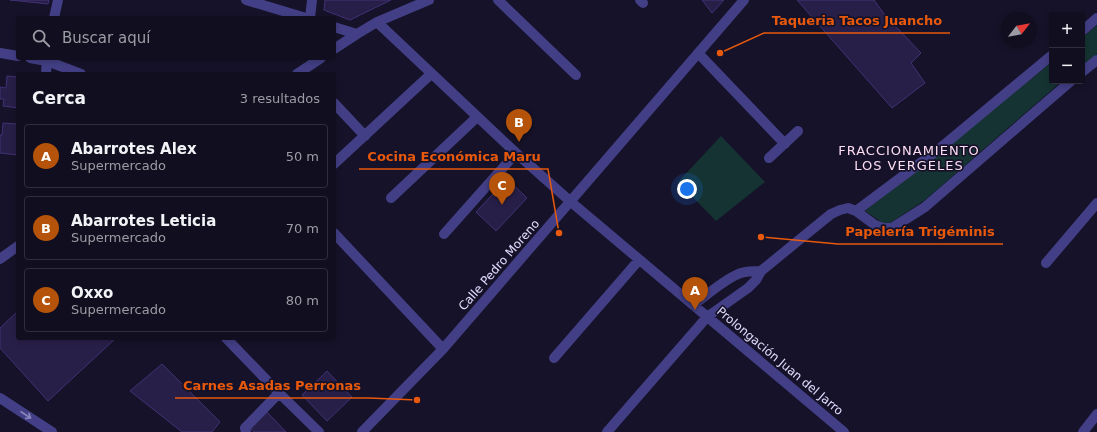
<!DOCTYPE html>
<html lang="es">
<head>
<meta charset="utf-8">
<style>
  body { margin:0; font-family:"DejaVu Sans",sans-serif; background:#1e1c2c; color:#f1f3f6 }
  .controls { position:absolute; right:12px; top:12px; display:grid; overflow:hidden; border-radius:4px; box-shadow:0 2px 6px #0003 }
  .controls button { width:36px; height:36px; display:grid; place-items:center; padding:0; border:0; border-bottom:1px solid #302e3d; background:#100e1f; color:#f1f3f6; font:20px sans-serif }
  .compass { position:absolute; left:1001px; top:12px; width:36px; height:36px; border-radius:50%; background:#100e1f; box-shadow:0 2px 6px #0003; rotate:59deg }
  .you { position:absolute; left:687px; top:189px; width:14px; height:14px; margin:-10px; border:3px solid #fff; border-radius:50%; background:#1a73e8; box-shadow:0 0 0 6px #1a73e833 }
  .badge { display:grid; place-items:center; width:26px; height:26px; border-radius:50%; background:#b45309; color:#fff; font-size:13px; font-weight:700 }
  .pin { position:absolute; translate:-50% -33px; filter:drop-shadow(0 1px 2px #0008) }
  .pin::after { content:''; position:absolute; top:21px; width:14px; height:12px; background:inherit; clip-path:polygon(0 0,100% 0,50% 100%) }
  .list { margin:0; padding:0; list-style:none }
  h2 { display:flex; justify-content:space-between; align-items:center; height:52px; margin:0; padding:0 16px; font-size:17px }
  h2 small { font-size:13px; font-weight:400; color:#9c9ca4 }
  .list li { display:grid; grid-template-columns:26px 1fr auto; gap:12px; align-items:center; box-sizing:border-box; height:64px; margin:0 8px 8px; padding:0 8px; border:1px solid #302e3d; border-radius:4px }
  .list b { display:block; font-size:15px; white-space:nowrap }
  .list p { margin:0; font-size:13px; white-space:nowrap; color:#9c9ca4 }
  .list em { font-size:13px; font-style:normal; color:#9c9ca4 }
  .icon { flex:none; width:22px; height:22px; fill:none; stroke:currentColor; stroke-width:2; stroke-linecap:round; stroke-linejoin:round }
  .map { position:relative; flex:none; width:1097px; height:432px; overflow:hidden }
  .search { position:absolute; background:#100e1f; box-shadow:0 2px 6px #0003; left:16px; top:16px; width:320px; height:44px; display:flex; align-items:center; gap:10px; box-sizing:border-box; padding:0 14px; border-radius:4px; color:#9c9ca4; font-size:15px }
  .panel { position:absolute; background:#100e1f; box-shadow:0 2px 6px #0003; left:16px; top:72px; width:320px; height:268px; border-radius:4px }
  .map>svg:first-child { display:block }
</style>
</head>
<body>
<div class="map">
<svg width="1097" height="432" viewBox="0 0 1097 432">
  <rect width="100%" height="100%" fill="#161229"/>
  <path fill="#153332" d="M1097 25V54L1082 66V38Z
    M1052 62V81H1062L925 200 890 223H883L865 211Z
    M721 136 765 182 716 221 678 182Z"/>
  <path fill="#281f49" stroke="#403274" d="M10 0H49L48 4Z
    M325 0H391L350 20 324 10Z
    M702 0H724L712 13Z
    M797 0H874L884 14 921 53 911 63 925 83 892 108Z
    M7 76 18 77V108L3 106 4 99H0V87L6 88Z
    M3 123 18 124V155L0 153V135H2Z
    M507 179 527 198 496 231 476 212Z
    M18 311V338H116L48 401 0 348V328Z
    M162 364 220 422 212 432H182L130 391Z
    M327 371 352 397 327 421 302 395Z
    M267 412 286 432H254L250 428Z"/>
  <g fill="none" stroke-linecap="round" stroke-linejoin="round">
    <path stroke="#433f86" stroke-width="10" d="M246 0 306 18
      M498 0 576 75
      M640 0 643 3
      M54 18 58 0
      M310 18 312 0
      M377 22 516 153 571 202 844 432
      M334 27 357 34
      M1082 31 1097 18
      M334 49 357 34 377 22 429 0
      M0 53 18 56
      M698 53 785 144
      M30 58 47 61 81 74
      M1082 72 1097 60
      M46 74 47 58
      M297 74 321 58
      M334 103 365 136
      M769 158 798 131
      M334 164 431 74
      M391 198 477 117
      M856 211 939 149 1052 55
      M334 233 443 349
      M444 234 516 153
      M0 259 18 246
      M1046 263 1097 203
      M693 305C706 296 727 277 741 273 748 271 754 271 761 271
      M226 338 279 393 319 432
      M554 358 639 260
      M0 398 52 432
      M246 432 245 428 279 393
      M362 432 443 349 744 0
      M607 432 707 317 748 288 756 280 761 271 831 214 840 210 848 208 856 211 875 225 883 228H892L925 207 1071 81
      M1083 432 1097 414"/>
  </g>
  <defs><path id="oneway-shaft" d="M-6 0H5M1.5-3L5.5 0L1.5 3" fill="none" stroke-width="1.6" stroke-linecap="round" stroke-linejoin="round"/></defs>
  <use stroke="#8a85bc" href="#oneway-shaft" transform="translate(26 415) rotate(33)"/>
  <g text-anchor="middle" stroke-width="3.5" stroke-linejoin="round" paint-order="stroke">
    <g font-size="12" fill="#e0dbfd" stroke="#161229">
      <text transform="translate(499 265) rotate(-49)" y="4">Calle Pedro Moreno</text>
      <text transform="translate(780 361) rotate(40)" y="4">Prolongación Juan del Jarro</text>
    </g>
    <g font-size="13" letter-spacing="1" fill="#fdddf1" stroke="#161229">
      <text x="909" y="155">FRACCIONAMIENTO<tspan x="909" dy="15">LOS VERGELES</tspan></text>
    </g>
  </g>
  <path fill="none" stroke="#e8590c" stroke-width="1.5" d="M720 53L764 33H950M559 233L548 169H359M761 237L838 244H1003M417 400L369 398H175"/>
  <g fill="#e8590c" stroke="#161229" stroke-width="1.5">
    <circle cx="720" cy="53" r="4"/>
    <circle cx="559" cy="233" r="4"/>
    <circle cx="761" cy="237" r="4"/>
    <circle cx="417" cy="400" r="4"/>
  </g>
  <g font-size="13" text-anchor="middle" font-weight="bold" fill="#e8590c" stroke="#161229" stroke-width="3.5" stroke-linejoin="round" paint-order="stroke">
    <text x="857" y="25">Taqueria Tacos Juancho</text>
    <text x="454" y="161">Cocina Económica Maru</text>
    <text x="920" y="236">Papelería Trigéminis</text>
    <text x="272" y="390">Carnes Asadas Perronas</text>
  </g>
</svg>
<div class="controls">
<button>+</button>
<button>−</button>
</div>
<svg class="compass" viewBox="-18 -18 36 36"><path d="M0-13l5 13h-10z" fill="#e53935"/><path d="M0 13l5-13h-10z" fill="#9c9ca4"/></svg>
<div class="you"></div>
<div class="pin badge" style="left:695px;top:310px">A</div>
<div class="pin badge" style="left:519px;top:142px">B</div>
<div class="pin badge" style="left:502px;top:205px">C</div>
<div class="search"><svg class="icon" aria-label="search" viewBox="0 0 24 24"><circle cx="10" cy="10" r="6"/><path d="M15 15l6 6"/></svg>Buscar aquí</div>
<section class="panel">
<h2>Cerca<small>3 resultados</small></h2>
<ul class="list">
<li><span class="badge">A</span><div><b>Abarrotes Alex</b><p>Supermercado</p></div><em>50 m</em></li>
<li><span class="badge">B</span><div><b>Abarrotes Leticia</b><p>Supermercado</p></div><em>70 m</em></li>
<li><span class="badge">C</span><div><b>Oxxo</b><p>Supermercado</p></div><em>80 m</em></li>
</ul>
</section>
</div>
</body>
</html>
